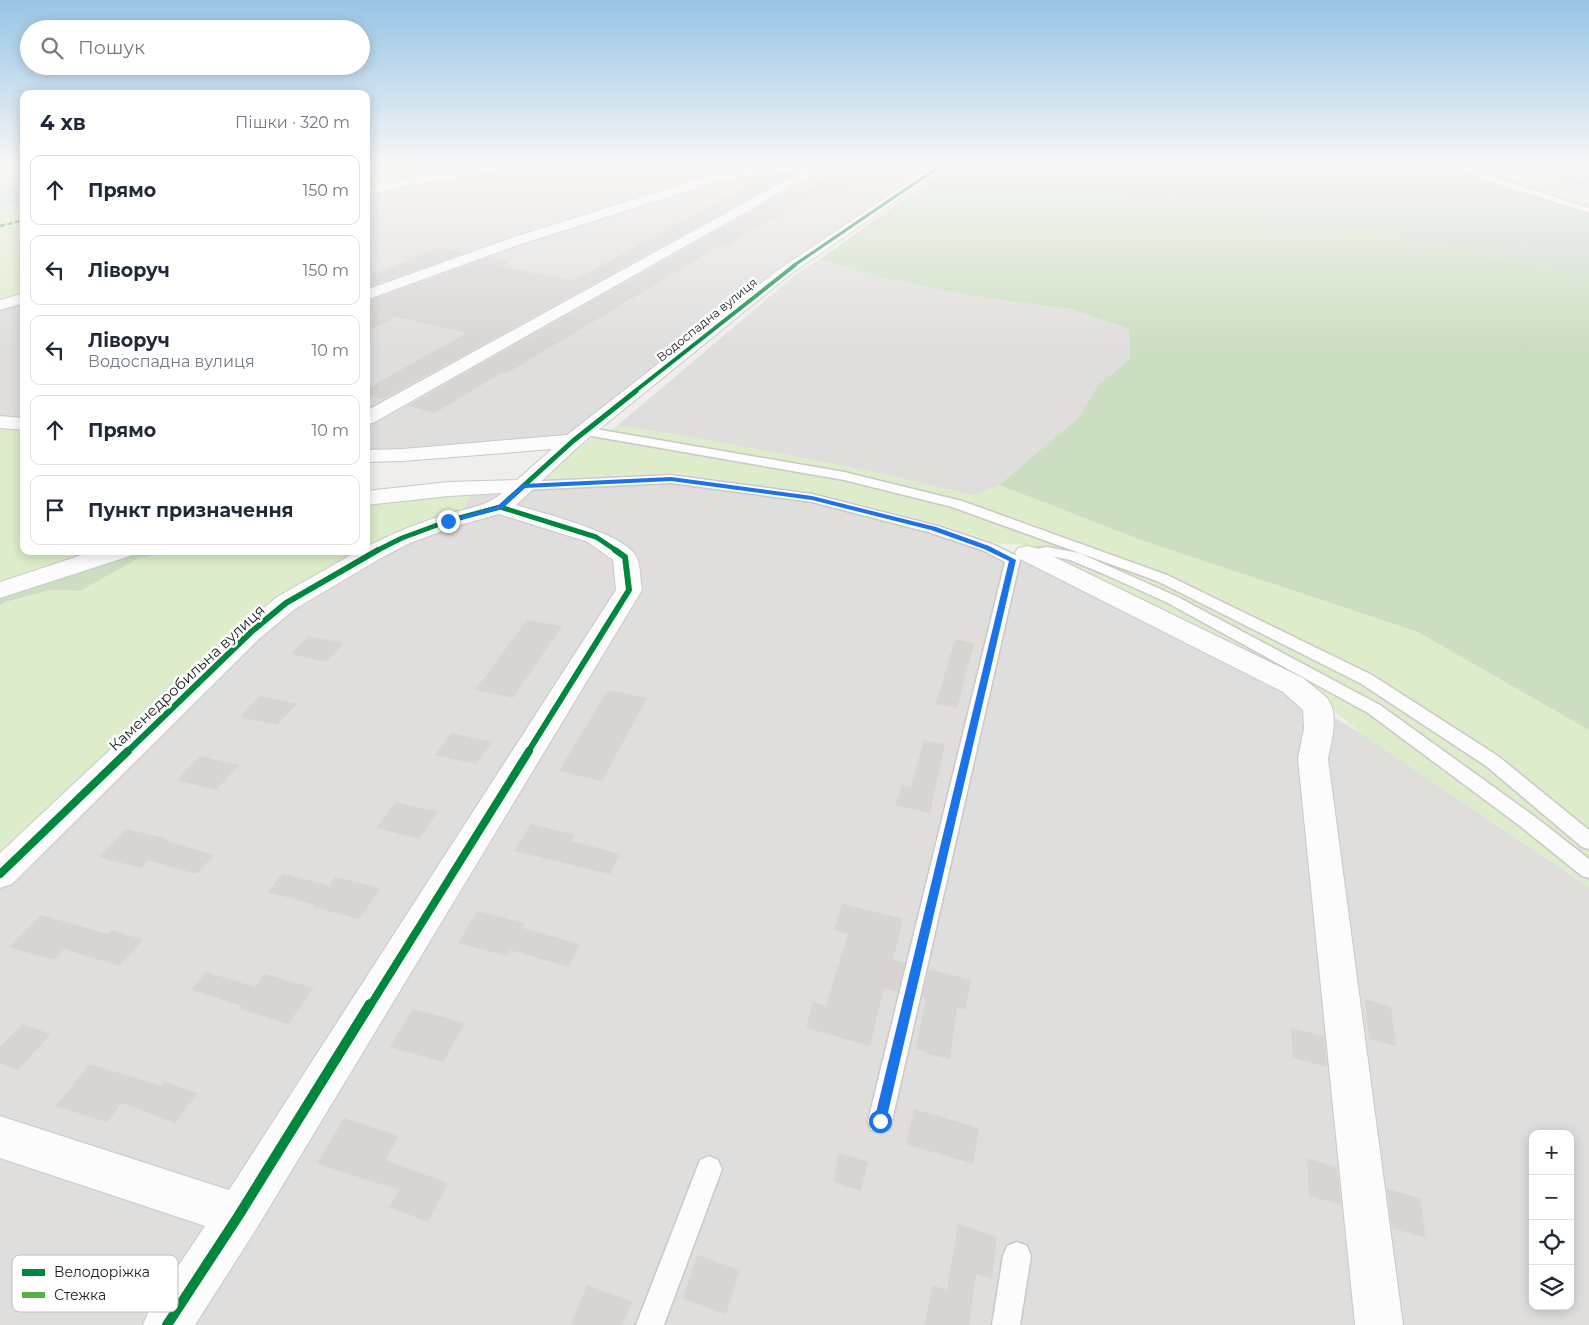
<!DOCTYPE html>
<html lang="uk">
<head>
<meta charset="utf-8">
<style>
  body { margin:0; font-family:Montserrat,sans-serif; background:#f2f2f3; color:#1f2937 }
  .controls { position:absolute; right:15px; bottom:15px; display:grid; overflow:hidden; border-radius:10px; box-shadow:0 2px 12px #0003 }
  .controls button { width:45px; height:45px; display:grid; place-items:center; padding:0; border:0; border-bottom:1px solid #e0e1e3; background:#fff; color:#1f2937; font:25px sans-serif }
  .stop { position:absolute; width:15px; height:15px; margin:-11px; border:4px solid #1a73e8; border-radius:50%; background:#fff }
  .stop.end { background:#1a73e8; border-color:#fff; box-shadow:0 1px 5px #0008 }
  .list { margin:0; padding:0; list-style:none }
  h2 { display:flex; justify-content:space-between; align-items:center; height:65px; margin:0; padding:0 20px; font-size:21px }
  h2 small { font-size:16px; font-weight:400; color:#747a83 }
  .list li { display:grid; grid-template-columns:32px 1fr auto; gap:15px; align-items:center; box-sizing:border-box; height:70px; margin:0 10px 10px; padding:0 10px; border:1px solid #e0e1e3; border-radius:10px }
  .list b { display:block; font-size:19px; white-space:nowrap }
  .list p { margin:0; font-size:16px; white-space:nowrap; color:#747a83 }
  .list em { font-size:16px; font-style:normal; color:#747a83 }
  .icon { flex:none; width:28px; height:28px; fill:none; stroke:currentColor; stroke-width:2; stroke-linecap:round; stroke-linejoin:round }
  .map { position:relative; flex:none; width:1589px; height:1325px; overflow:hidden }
  .search { position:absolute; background:#fff; box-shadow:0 2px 12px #0003; left:20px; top:20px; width:350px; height:55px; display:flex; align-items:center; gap:12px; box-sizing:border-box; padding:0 18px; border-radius:28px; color:#747a83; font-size:19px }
  .panel { position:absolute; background:#fff; box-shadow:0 2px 12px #0003; left:20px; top:90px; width:350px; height:465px; border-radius:10px }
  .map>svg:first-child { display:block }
</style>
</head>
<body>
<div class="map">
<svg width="1589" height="1325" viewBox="0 0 1589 1325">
  <rect width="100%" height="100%" fill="#f0eeeb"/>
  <path fill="#dfdedc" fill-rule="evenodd" d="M506 166H941L783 273 573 441 366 456V191L407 182Z
    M819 260 889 279 967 295 1070 309 1129 329 1130 359 1098 385 1078 418 999 485 975 496 870 471 681 435 617 426 794 276Z
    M24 298V424L0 422V305Z
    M668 481 811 501 931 531 1029 561 1284 687 1362 734 1589 887V1325H0V862L191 683 366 551 472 494ZM1533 1134H1570V1306H1533Z"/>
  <path fill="#ddeccb" d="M0 166H24V179L0 185Z
    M366 166H506L407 182 366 191Z
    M1454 166H1513L1589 188V213L1503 186Z
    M24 209V298L0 305V215Z
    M0 422 24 424V551H122L0 590Z
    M617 426 681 435 870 471 974 496 999 485 1141 540 1418 632 1589 730V887L1362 734 1299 682 1022 545 996 543 943 525 820 494 673 473 546 479 542 474 584 443Z
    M472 494 463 510 366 551V502Z
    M171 551H365L328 573 0 862V606L5 602 49 590 80 591 137 559Z"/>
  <path fill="#cbdec1" d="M951 166H962L1311 222 1589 275V730L1418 632 1141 540 999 485 1078 418 1098 385 1130 359 1129 329 1070 309 967 295 889 279 819 260Z
    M149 551H171L137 559 80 591 49 590 5 602 0 606V596L92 565Z"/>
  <path fill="#d9e6de" d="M24 179V209L0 215V185Z"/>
  <path fill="#cadbca" d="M962 166H1454L1503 186 1589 213V275L1311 222Z"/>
  <path fill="#bfdbe3" d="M1513 166H1581L1588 167 1589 188Z"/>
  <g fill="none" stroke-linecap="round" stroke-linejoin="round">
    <path fill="#bfdbe3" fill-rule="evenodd" d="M24 188V202L0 207V193Z"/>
  </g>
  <path fill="#d7d4d2" d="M836 171 872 176 834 199 813 195 728 245 723 244 507 373 503 372 435 413 407 406 789 190 803 192Z
    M750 184 770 187 383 399 366 395V389L467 333 396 317 366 332V302L488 258 509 262 501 266 572 280 580 277Z
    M438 247 464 253 366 288V278Z
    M527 620 562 626 513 698 475 690Z
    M309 636 344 643 326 662 291 654Z
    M955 639 974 644 957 708 936 704Z
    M608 690 647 698 602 781 559 771Z
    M260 696 297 704 277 725 240 717Z
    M452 733 492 742 476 764 435 755Z
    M924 740 945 744 930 813 895 805 902 785 911 787Z
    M200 756 239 765 216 790 177 780Z
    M396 802 438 812 419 839 376 828Z
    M531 824 575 835 572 841 620 854 610 874 514 851Z
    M126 829 167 839 166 841 214 855 196 874 148 860 141 868 99 857Z
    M283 873 329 886 335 877 381 888 359 919 313 907 315 905 268 892Z
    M842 904 903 919 893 960 905 963 898 992 884 988 870 1046 806 1028 813 1002 826 1006 848 934 834 930Z
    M477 911 525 923 522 928 580 944 569 967 510 950 507 956 458 943Z
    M41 915 108 934 112 930 143 940 119 966 64 949 54 960 9 947Z
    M929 969 971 980 965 1010 957 1008 950 1059 927 1054V1051L916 1049 926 999 922 998Z
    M206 972 255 987 265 974 314 988 288 1024 239 1009 242 1006 191 990Z
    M1365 999 1391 1007 1396 1046 1369 1039Z
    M413 1009 465 1023 443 1062 390 1047Z
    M22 1024 51 1034 18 1070 0 1063V1047Z
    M1291 1028 1324 1036 1327 1067 1293 1058Z
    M90 1064 161 1086 164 1082 198 1093 175 1123 122 1103 107 1122 56 1106Z
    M914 1109 979 1128 973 1164 906 1144Z
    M344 1118 399 1136 385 1160 448 1183 428 1222 389 1207 399 1190 317 1164Z
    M839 1153 868 1162 861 1191 833 1182Z
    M1307 1158 1337 1167 1341 1205 1309 1196Z
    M1387 1189 1420 1198 1426 1238 1392 1228Z
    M958 1224 997 1237 992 1279 976 1274 969 1325H925L932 1285 947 1290Z
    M697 1255 740 1270 726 1314 683 1299Z
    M587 1285 632 1302 623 1325H571Z"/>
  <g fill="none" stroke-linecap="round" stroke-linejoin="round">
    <defs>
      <path id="service" d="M1455 166H1464L1491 176 1589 208V213L1485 180Z
        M584 427 844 472 962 501 1167 575 1372 675 1498 756 1589 830V849L1582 847 1486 766 1360 683 1157 581 952 507 844 480 580 434 578 431 580 428Z
        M671 475 812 494 938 526 992 544 1017 556 1018 552 1047 547 1079 553 1176 596 1380 705 1534 816 1589 859V878L1582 876 1520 826 1368 713 1166 602 1099 572 1070 560 1047 555 1019 558 1020 560 892 1121 889 1130 880 1133 871 1130 868 1121 1005 562 982 550 928 532 812 502 671 483 523 490 517 486 523 482Z
        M709 1156 718 1160 722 1169 664 1325H636L700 1160Z
        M1017 1242 1027 1246 1031 1256 1020 1325H992L1003 1256 1007 1246Z"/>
      <path id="minor" d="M486 166H512L506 170 407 186 366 195V187L407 178Z
        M774 166H827L373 423 366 425V411L797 174H774L729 178 518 245 366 300V290L508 239 724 171Z
        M933 166H946L788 276 580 445 516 505C541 513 624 533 636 556 641 565 640 580 642 590L255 1231 195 1325H143L150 1308 205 1226 0 1158V1116L229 1190 616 590 613 560 588 542 499 514 456 526 410 543 381 558 295 609 260 638 12 884 0 888V853L242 626 277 597 358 551H366V547C390 535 413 525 438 517 459 509 484 509 502 493L449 496 366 505V491L449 482 517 480 552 449 403 461 366 462V450L403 449 567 435 778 270Z
        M24 293V303L0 310V300Z
        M0 416 24 418V430L0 428Z
        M1027 546 1036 548 1303 678C1311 685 1320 691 1327 698 1340 714 1331 742 1328 759L1403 1325H1355L1298 759 1304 728 1303 710 1283 692 1018 558 1015 553 1018 548Z
        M94 551H134L130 556 0 598V582Z"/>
    </defs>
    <use href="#service" stroke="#c9c8c7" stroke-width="3"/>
    <use href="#minor" stroke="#c9c8c7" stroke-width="2"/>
    <use href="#service" fill="#fdfcfc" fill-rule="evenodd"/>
    <use href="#minor" fill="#fdfcfc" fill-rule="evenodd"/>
    <path stroke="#55b145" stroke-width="2.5" stroke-dasharray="5 2.5" stroke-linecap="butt" d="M0 226 24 220"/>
    <defs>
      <path id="cycleway-far5" d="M793 266 940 166"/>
      <path id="cycleway-far4" d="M634 392 795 265"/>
      <path id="cycleway-far3" d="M500 507 596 537 617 551
        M376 551 402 538 448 521 500 507 573 441 636 391"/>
      <path id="cycleway-far2" d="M127 752 251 632 286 603 378 550
        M528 752 629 590 625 557 615 550"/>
      <path id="cycleway-far1" d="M0 874 128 751
        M370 1006 529 751"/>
      <path id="cycleway" d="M167 1325 239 1215 370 1004"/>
    </defs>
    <use href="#cycleway-far5" stroke="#fff" stroke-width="4.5"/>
    <use href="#cycleway-far4" stroke="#fff" stroke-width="5.5"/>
    <use href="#cycleway-far3" stroke="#fff" stroke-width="8"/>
    <use href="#cycleway-far2" stroke="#fff" stroke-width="9"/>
    <use href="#cycleway-far1" stroke="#fff" stroke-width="11"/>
    <use href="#cycleway" stroke="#fff" stroke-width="13"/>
    <use href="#cycleway-far5" stroke="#00873e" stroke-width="3"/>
    <use href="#cycleway-far4" stroke="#00873e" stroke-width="4"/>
    <use href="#cycleway-far3" stroke="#00873e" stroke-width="5"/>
    <use href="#cycleway-far2" stroke="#00873e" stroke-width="6"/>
    <use href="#cycleway-far1" stroke="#00873e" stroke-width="8"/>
    <use href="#cycleway" stroke="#00873e" stroke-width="10"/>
  </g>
  <linearGradient id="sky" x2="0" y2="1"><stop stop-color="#97c4e6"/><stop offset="0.47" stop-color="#f8f7f6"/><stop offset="1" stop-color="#f8f7f6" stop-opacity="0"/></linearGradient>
  <rect width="1589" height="351" fill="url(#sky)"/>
  <path fill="#1a73e8" d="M671 477 812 496 936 527 989 546 1016 560 886 1121 884 1125 880 1127 875 1125 874 1121 1009 561 984 549 931 530 812 500 671 481 525 488 502 509 448 523 445 521 498 506 523 484Z"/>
  <g text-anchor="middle" stroke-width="5" stroke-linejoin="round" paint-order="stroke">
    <g font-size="12" fill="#222" stroke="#fff">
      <text transform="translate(707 320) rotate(-39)" y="4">Водоспадна вулиця</text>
    </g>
    <g font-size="15" fill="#222" stroke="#fff">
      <text transform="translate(187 678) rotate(-43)" y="5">Каменедробильна вулиця</text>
    </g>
  </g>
  <rect x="12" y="1255" width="166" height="57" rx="8" fill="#fff" stroke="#bdbdbd" stroke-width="1"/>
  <rect x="22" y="1269" width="23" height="7" fill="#00873e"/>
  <rect x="22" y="1292" width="23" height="6" fill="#55b145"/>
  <g font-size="14" fill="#222">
    <text x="54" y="1277">Велодоріжка</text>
    <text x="54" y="1300">Стежка</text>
  </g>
</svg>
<div class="controls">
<button>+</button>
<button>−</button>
<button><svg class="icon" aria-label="locate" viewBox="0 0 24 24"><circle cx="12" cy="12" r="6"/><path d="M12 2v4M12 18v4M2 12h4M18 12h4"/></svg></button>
<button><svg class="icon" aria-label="layers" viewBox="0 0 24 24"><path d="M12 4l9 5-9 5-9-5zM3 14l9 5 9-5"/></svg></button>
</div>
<div class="stop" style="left:880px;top:1121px"></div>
<div class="stop end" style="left:448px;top:521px"></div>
<div class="search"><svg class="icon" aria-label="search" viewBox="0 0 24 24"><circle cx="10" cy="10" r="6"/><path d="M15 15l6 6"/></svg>Пошук</div>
<section class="panel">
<h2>4 хв<small>Пішки · 320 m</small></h2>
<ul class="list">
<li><svg class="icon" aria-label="ahead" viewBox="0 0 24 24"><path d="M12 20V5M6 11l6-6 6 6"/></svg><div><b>Прямо</b></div><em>150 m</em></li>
<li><svg class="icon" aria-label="left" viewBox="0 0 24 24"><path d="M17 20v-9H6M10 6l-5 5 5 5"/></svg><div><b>Ліворуч</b></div><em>150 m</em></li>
<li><svg class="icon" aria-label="left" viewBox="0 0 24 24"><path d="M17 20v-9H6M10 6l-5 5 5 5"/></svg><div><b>Ліворуч</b><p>Водоспадна вулиця</p></div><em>10 m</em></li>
<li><svg class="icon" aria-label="ahead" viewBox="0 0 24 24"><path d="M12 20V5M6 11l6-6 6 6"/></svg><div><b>Прямо</b></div><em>10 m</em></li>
<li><svg class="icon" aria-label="arrive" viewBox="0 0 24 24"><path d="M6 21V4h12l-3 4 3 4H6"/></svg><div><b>Пункт призначення</b></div></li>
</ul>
</section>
</div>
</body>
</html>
